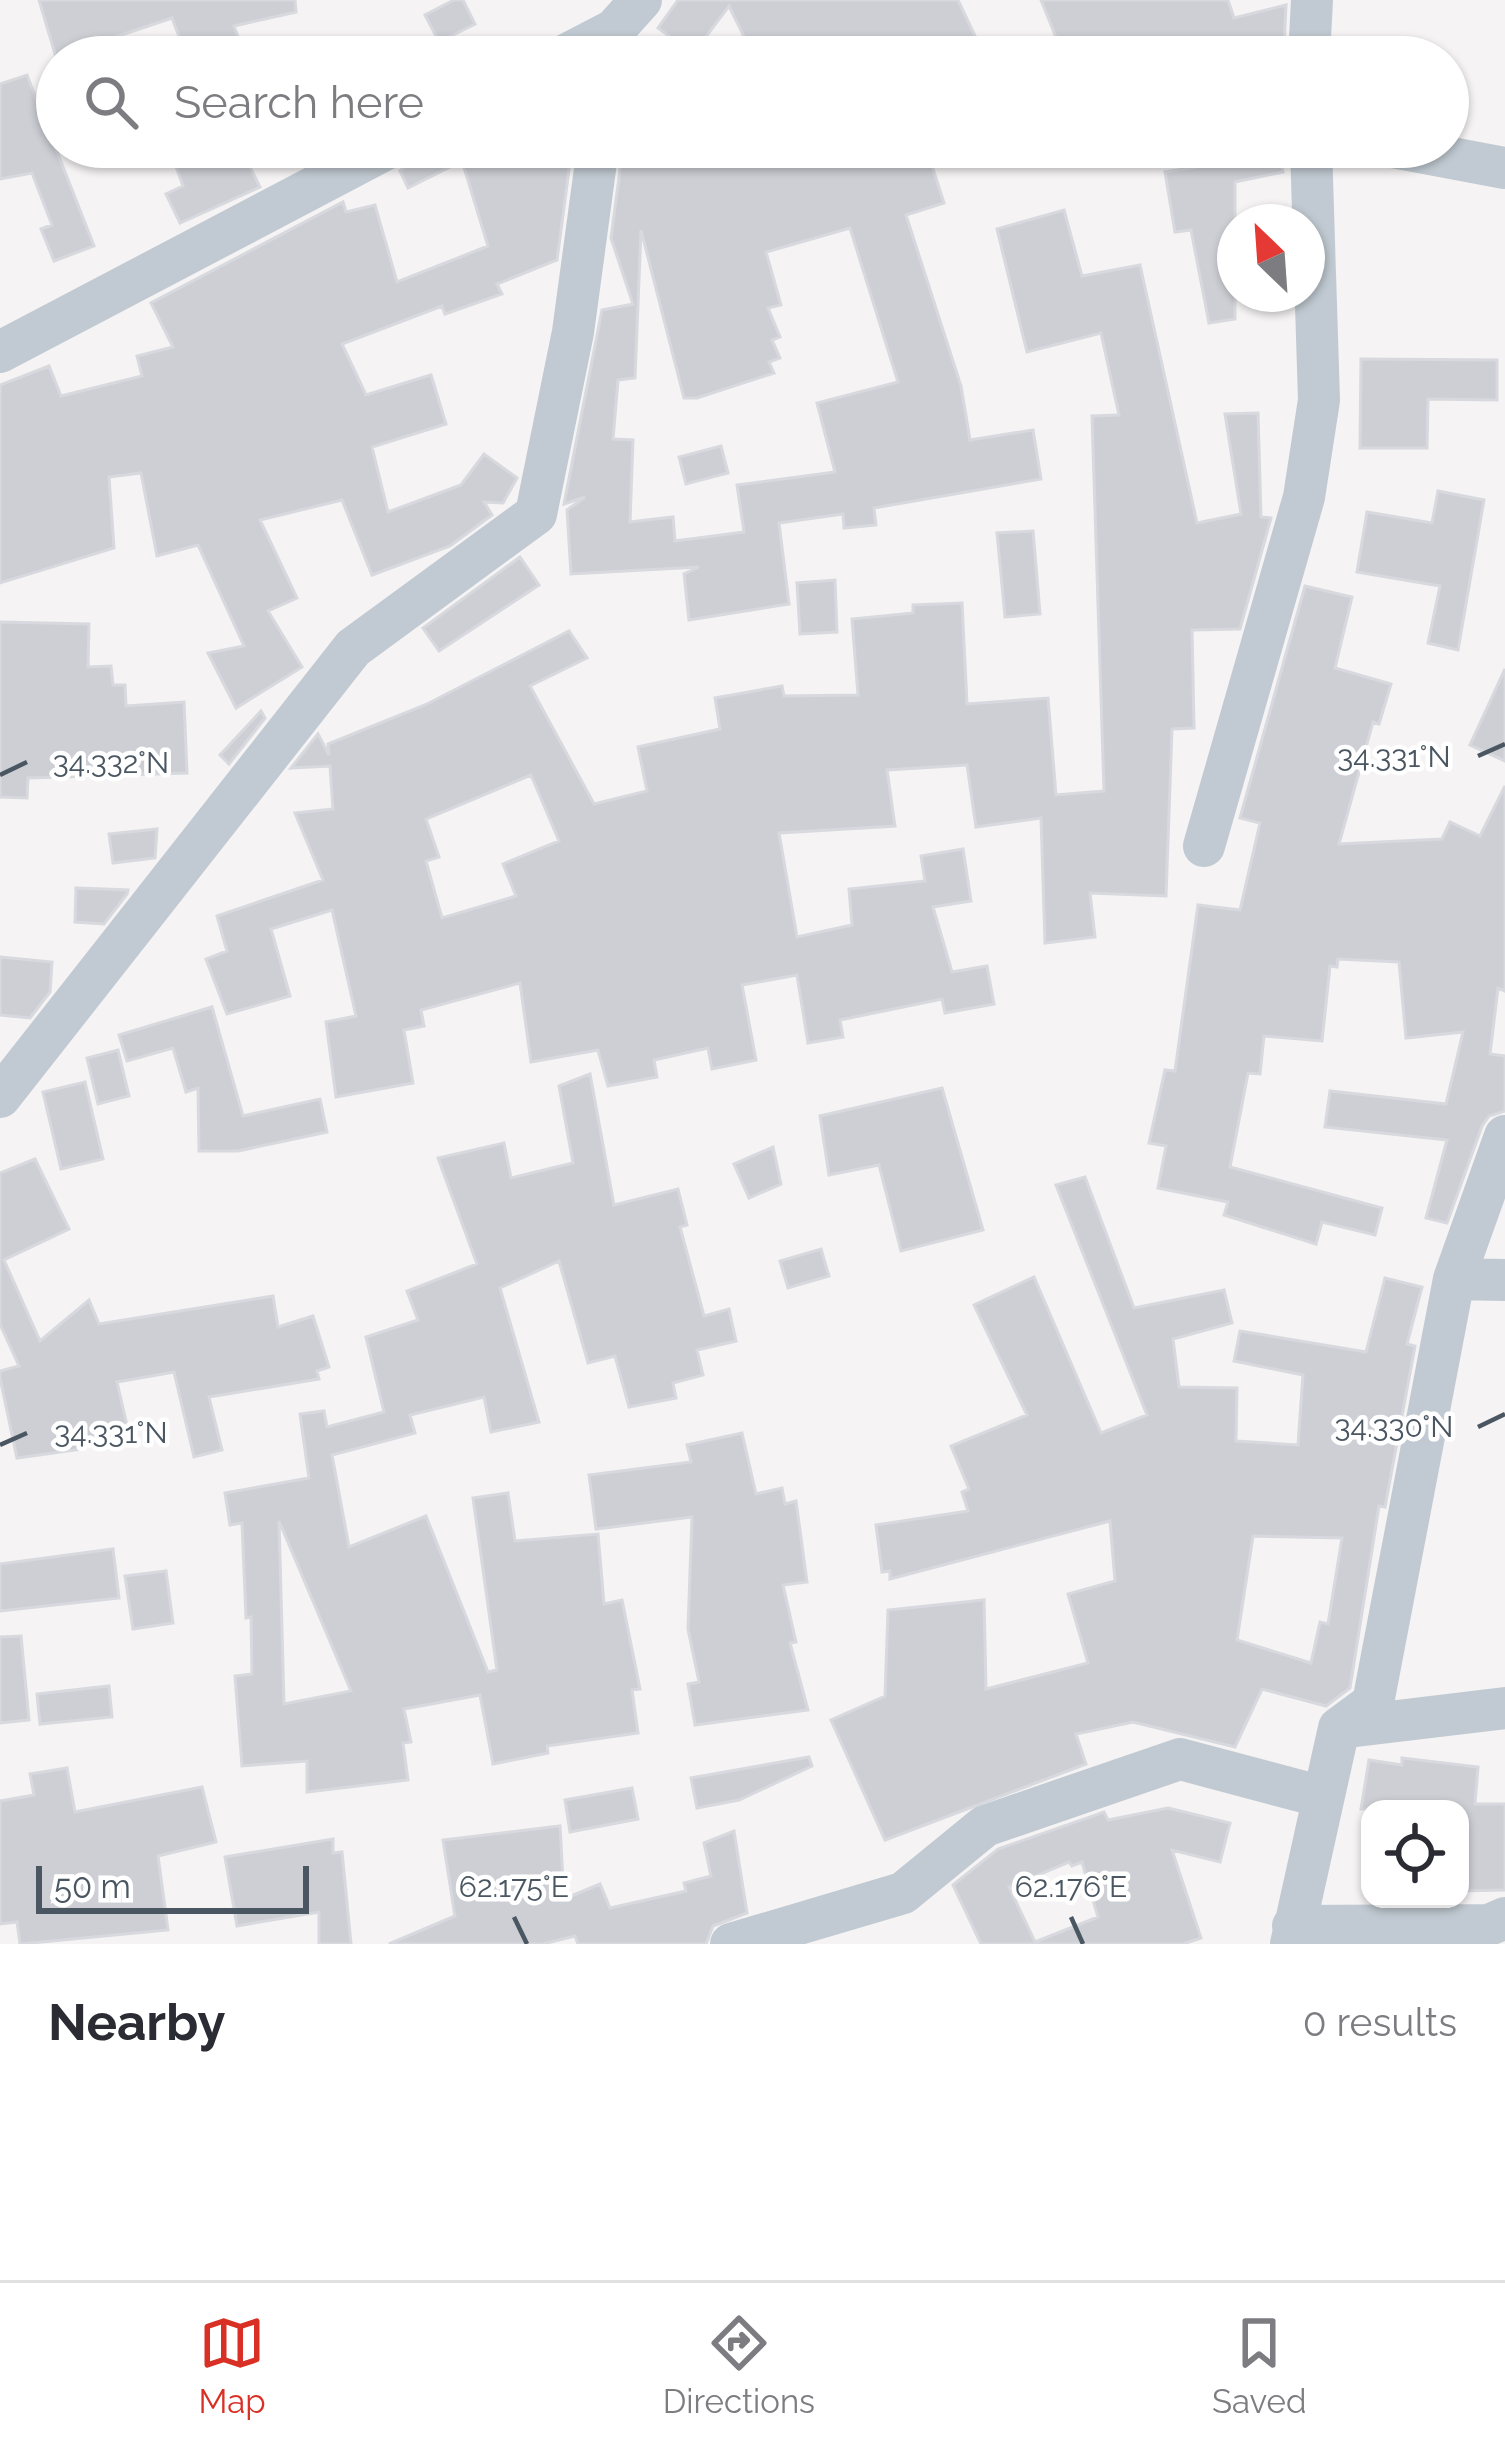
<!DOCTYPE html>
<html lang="en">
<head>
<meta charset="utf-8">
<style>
  body { margin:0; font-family:Raleway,sans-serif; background:#f7f7f7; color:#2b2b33 }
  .controls { position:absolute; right:36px; bottom:36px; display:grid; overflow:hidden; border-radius:24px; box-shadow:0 3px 9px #0004 }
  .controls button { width:108px; height:108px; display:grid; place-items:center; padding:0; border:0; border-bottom:3px solid #e1e1e2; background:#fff; color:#2b2b33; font:60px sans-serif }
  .compass { position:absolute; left:1217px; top:204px; width:108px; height:108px; border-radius:50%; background:#fff; box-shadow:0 3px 9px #0004; rotate:335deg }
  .scale { position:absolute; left:36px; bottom:30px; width:273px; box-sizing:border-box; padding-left:12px; border:6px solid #4a5661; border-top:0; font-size:33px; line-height:42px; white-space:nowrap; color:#4a5661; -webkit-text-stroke:9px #fff; paint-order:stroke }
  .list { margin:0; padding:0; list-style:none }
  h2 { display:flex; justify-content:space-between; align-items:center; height:156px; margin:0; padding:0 48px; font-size:51px }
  h2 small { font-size:39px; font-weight:400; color:#7c7c81 }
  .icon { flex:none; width:66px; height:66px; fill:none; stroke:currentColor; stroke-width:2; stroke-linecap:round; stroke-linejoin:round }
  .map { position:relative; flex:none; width:1505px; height:1944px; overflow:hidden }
  .search { position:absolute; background:#fff; box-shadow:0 3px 9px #0004; left:36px; right:36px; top:36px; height:132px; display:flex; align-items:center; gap:30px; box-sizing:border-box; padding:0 42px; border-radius:66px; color:#7c7c81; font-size:45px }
  .sheet { height:336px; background:#fff }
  nav { display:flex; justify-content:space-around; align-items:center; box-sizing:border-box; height:168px; border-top:3px solid #e1e1e2; background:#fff; font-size:33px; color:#7c7c81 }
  nav a { display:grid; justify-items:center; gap:6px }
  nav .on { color:#d93025 }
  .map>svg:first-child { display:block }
</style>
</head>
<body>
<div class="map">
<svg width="1505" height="1944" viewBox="0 0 1505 1944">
  <rect width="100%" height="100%" fill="#f5f3f3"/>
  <path fill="#cdcfd5" stroke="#d7d9de" stroke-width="3" fill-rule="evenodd" d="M39 0H295L296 12 234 26 246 57H187L172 18 56 57Z
    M454 0H463L475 24 439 42 425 15Z
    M678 0H958L985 57H754L729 6 693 54 658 28Z
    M1041 0H1228L1234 18 1286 5 1284 47 1249 57H1064Z
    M27 75 94 246 54 261 41 229 52 225 32 173 0 179V84Z
    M169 147H240L260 187 180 223 166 194 183 186Z
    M415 147H572L557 260 497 284 502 294 445 314 442 306 342 344 366 395 431 375 446 424 372 447 388 512 461 485 484 454 517 478 503 503 484 502 492 515 450 546 372 575 342 500 260 520 297 598 268 611 302 667 236 708 208 653 244 646 198 545 157 556 141 473 109 477 114 548 0 583V385L49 366 61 396 142 376 137 356 173 347 151 303 343 202 346 212 375 205 397 282 488 246 462 161 408 188 400 171 411 162Z
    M623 147H926L944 203 906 215 961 386 970 440 1033 430 1041 479 874 508 876 525 844 528 843 514 779 523 789 604 689 620 684 574 699 567 571 574 567 510 585 497 564 504 602 310 633 304 611 238ZM850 228 898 382 817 403 835 472 737 485 744 532 675 541 673 517 630 522 633 440 613 439 618 380 635 378 641 230 684 398H697L774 373 769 362 780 358 772 340 780 337 768 308 781 305 766 252Z
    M1262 147H1278L1283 172 1235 182V319L1209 323 1191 230 1175 232 1165 172 1230 162 1228 155Z
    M1064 210 1082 276 1140 265 1197 523 1241 514 1225 414 1258 413 1261 517 1271 518 1240 629 1192 630 1194 728 1172 729 1166 896 1090 893 1095 937 1045 943 1041 818 976 827 967 765 887 770 895 826 779 833 797 937 852 925 849 889 925 881 921 856 963 849 971 901 933 907 952 972 987 966 994 1004 945 1013 942 999 840 1020 843 1037 808 1043 797 975 742 985 756 1060 712 1069 708 1048 654 1060 657 1077 608 1086 598 1050 531 1062 520 983 421 1010 424 1026 404 1030 413 1083 336 1097 326 1022 356 1016 332 910 271 929 290 996 227 1014 206 959 227 951 217 916 323 880 295 813 333 809 330 766 291 768 318 734 329 755 328 744 425 705 569 631 587 658 530 686 594 804 647 791 638 747 720 729 715 698 782 686 784 696 858 695 852 619 913 613V605L962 603 967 704 1048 698 1056 795 1104 791 1092 416 1119 415 1101 333 1027 352 997 229ZM531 775 559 841 503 864 516 896 442 918 426 861 439 857 426 819Z
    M1361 359 1497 360V400L1428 399 1427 448H1360Z
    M721 446 728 473 686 484 679 457Z
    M1438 491 1484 500 1458 650 1428 643 1440 586 1357 572 1367 512 1432 523Z
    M1033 531 1040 614 1005 617 997 533Z
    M520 557 539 585 439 651 423 628Z
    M835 580 837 632 800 634 797 583Z
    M1305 586 1352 597 1335 668 1391 684 1379 724 1373 722 1339 844 1442 839 1450 822 1480 836 1505 786V991L1498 988 1490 1054 1505 1056V1111L1489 1116 1482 1126 1447 1223 1426 1218 1447 1140 1325 1127 1330 1091 1446 1104 1463 1032 1406 1038 1399 962 1338 959 1337 967 1330 966 1322 1041 1264 1036 1260 1074 1248 1073 1230 1167 1382 1208 1375 1235 1322 1222 1316 1244 1224 1215 1228 1202 1158 1188 1166 1146 1149 1143 1165 1070 1175 1071 1198 905 1240 910 1260 823 1240 818Z
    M0 622 89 624 88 667 111 666 113 685H125L126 706 184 702 187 773 28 778 27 798 0 797Z
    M1505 669V761L1470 745Z
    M261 711 265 718 229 764 220 755Z
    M157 829 155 858 113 863 109 834Z
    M76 888 128 890 127 894 104 924 75 922Z
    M0 957 52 962 50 992 30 1018 0 1015Z
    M212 1007 243 1116 320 1099 327 1132 238 1151H199L198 1088 186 1092 173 1048 127 1061 119 1035Z
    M118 1050 129 1096 98 1104 87 1058Z
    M590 1074 614 1205 678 1189 687 1225 680 1227 704 1316 729 1309 736 1341 697 1350 703 1375 673 1383 676 1398 629 1407 615 1356 588 1363 559 1261 500 1288 539 1422 491 1432 484 1397 410 1415 415 1433 332 1455 349 1547 426 1516 488 1672 497 1670 473 1498 508 1493 515 1541 598 1534 604 1604 622 1600 640 1689 632 1690 638 1733 547 1746 548 1753 493 1764 480 1695 404 1709 411 1742 403 1743 408 1780 307 1792V1761L242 1766 235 1676 252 1674 251 1617 246 1618 242 1523 230 1525 225 1493 309 1478 300 1414 324 1411 327 1427 384 1412 366 1337 418 1320 407 1291 477 1264 438 1158 504 1143 511 1178 573 1163 559 1086ZM279 1521 351 1691 284 1704Z
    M85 1082 103 1159 61 1169 43 1092Z
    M942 1088 983 1230 901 1251 879 1165 829 1175 820 1116Z
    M773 1147 781 1184 749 1198 734 1164Z
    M35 1159 69 1229 4 1260 40 1341 89 1300 99 1324 273 1296 278 1327 313 1316 329 1367 317 1371 319 1379 209 1397 222 1450 194 1457 174 1372 117 1382 129 1434 82 1444V1449L17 1458 0 1378V1371L19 1366 0 1324V1173Z
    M1085 1177 1134 1308 1224 1290 1232 1323 1173 1339 1179 1387 1237 1388 1236 1441 1298 1445 1303 1375 1234 1361 1240 1331 1366 1352 1385 1278 1422 1287 1407 1344 1415 1346 1385 1507 1379 1506 1350 1688 1326 1706 1262 1689 1235 1747 1133 1722 1076 1734 1086 1764 885 1840 831 1720 885 1696 888 1610 984 1600 986 1689 1088 1663 1068 1594 1115 1581 1110 1521 890 1579V1571L882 1572 876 1525 968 1511 962 1492 969 1489 951 1446 1027 1415 974 1305 1034 1277 1101 1433 1147 1415 1056 1185ZM1253 1536 1342 1538 1328 1624 1320 1622 1311 1663 1237 1640Z
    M821 1249 829 1276 788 1288 780 1261Z
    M742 1433 756 1494 782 1488 785 1504 796 1501 807 1582 783 1585 796 1642 790 1643 808 1710 695 1725 688 1684 699 1682 688 1629 692 1517 596 1529 589 1475 691 1462 687 1445Z
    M113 1549 119 1598 0 1611V1564Z
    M166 1571 173 1623 133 1629 125 1576Z
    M21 1636 29 1720 0 1723V1637Z
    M109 1686 112 1717 40 1724 37 1694Z
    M809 1757 812 1766 739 1800 697 1808 691 1778Z
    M1402 1758 1478 1767 1475 1804H1505V1890L1460 1891V1809H1361L1369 1760 1402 1765Z
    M67 1768 75 1812 202 1787 216 1842 158 1856 168 1930 20 1944 17 1922 0 1924V1801L34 1795 30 1774Z
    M632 1788 638 1819 570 1832 565 1800Z
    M1168 1808 1230 1823 1220 1862 1172 1850 1201 1938 1183 1944H981L953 1885 998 1849 1104 1812 1108 1820ZM1069 1862 1072 1866 1082 1862 1098 1917 1035 1942 1009 1887Z
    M560 1826 564 1899 600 1884 610 1908 686 1891 684 1883 711 1876 704 1843 734 1831 747 1913 713 1926 706 1944H578L575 1936 543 1944H389L455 1916 443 1840Z
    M333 1839V1853L342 1852 351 1944H319V1912L237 1926 225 1857Z"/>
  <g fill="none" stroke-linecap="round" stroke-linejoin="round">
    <path stroke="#c1cad2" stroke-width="42" d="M562 57 614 30 641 0
      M1309 57 1312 0
      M1393 147 1505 168
      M0 352 390 147
      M1204 846 1304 497 1319 400 1311 147
      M0 1097 353 648 536 514 573 332 598 147
      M1454 1279 1505 1280
      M1339 1728 1505 1708
      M1293 1926 1489 1925 1505 1918
      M731 1944 903 1893 985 1826 1180 1759 1323 1797
      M1291 1944 1339 1728 1373 1703 1454 1279 1505 1136"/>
  </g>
  <path fill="none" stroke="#4a5661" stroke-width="4.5" d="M1478 756 1505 744M0 775 27 762M1478 1427 1505 1414M0 1445 27 1433M514 1917 527 1944M1071 1917 1083 1944"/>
  <g font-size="30" text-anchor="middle" fill="#4a5661" stroke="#fff" stroke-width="9" stroke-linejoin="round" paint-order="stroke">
    <text x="1394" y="767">34.331°N</text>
    <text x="111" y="773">34.332°N</text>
    <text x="1394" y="1437">34.330°N</text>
    <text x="111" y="1443">34.331°N</text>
    <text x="514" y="1897">62.175°E</text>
    <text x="1071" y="1897">62.176°E</text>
  </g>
</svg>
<div class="controls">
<button><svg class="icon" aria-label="locate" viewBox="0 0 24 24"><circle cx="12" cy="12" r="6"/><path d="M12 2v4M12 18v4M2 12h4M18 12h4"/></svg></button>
</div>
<svg class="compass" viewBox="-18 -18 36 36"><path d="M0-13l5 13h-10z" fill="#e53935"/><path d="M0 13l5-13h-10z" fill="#7c7c81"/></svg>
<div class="scale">50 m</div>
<div class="search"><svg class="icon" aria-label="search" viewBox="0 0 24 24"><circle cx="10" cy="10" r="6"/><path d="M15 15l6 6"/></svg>Search here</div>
</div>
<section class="sheet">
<h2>Nearby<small>0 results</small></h2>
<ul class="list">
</ul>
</section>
<nav>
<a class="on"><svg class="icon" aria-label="map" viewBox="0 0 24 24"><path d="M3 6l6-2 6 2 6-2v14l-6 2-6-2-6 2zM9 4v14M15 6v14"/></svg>Map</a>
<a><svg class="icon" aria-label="directions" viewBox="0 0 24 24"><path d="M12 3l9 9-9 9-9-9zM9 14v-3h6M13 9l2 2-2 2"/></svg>Directions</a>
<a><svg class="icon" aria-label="saved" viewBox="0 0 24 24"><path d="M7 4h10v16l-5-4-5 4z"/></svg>Saved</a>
</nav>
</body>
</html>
